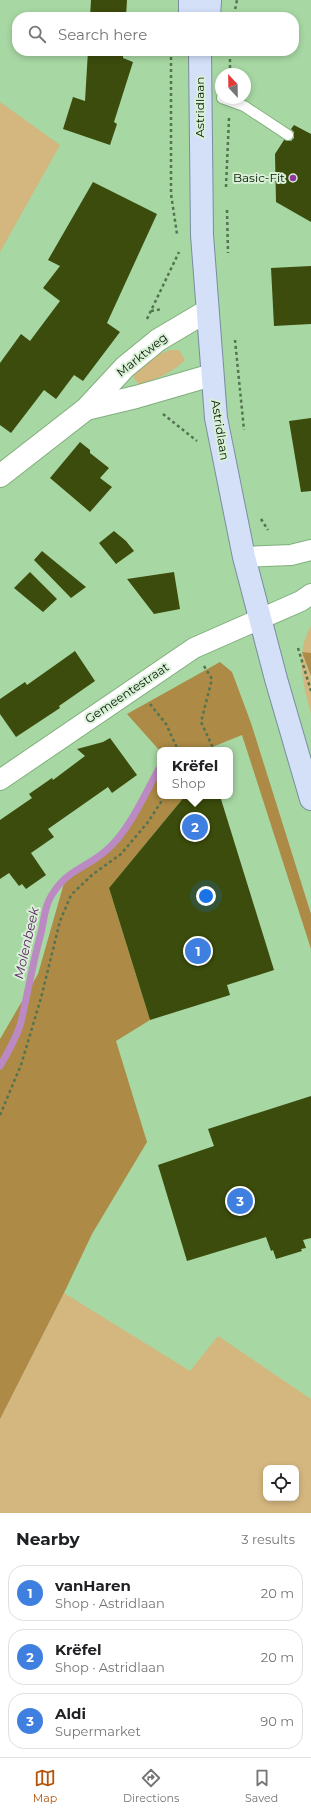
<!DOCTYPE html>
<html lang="en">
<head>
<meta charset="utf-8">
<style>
  body { margin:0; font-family:Montserrat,sans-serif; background:#f2f2f2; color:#202124 }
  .controls { position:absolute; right:12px; bottom:12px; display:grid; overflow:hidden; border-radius:8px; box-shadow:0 2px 6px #0003 }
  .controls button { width:36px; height:36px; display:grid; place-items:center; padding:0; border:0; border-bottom:1px solid #e0e0e0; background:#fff; color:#202124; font:20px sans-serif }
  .compass { position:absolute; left:215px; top:68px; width:36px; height:36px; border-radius:50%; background:#fff; box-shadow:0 2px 6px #0003; rotate:338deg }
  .you { position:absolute; left:206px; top:896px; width:14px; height:14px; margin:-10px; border:3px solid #fff; border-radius:50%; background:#1a73e8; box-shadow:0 0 0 6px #1a73e833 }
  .badge { display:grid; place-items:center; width:26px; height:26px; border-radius:50%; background:#b45309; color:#fff; font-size:13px; font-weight:700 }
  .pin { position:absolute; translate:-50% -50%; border:2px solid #fff; box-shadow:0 1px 4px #0006 }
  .popup { position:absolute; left:157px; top:747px; width:76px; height:52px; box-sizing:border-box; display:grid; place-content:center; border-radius:8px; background:#fff; filter:drop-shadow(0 1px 3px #0005); font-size:13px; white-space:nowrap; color:#757577 }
  .popup b { font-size:15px; color:#202124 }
  .popup::after { content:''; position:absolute; left:50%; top:100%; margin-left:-8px; border:8px solid transparent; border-top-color:#fff }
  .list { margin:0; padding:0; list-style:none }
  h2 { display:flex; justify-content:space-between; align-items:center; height:52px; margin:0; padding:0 16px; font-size:17px }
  h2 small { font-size:13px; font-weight:400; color:#757577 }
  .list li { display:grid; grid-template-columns:26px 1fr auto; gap:12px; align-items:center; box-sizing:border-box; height:56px; margin:0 8px 8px; padding:0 8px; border:1px solid #e0e0e0; border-radius:16px }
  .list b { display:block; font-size:15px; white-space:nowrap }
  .list p { margin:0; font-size:13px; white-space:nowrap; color:#757577 }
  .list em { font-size:13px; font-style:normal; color:#757577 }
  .icon { flex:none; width:22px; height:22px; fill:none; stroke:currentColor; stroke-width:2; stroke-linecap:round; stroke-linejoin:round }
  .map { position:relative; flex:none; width:311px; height:1513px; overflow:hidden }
  .search { position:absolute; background:#fff; box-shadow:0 2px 6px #0003; left:12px; right:12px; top:12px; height:44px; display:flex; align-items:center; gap:10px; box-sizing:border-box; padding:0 14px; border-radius:16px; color:#757577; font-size:15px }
  .sheet { height:244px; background:#fff }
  nav { display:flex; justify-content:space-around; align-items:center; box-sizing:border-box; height:56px; border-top:1px solid #e0e0e0; background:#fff; font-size:11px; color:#757577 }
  nav a { display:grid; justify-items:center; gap:2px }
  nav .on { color:#b45309 }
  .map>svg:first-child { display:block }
</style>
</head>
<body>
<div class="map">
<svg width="311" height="1513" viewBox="0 0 311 1513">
  <rect width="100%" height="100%" fill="#a7d7a3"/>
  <path fill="#d4b67f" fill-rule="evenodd" d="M0 102 60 145 0 252Z
    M170 350H179L185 360C174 372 154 380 139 385L134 378 133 372 154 356Z
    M311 626V653H302L311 677V714C303 685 295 653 311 626Z
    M64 1293 190 1371 218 1336 311 1399V1513H0V1419ZM266 1468H296V1498H266Z"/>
  <path fill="#ad8a45" d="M302 652 311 653V676Z
    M220 662 232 672 251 723 311 914V949L242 735 205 750H160V751L127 714Z
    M160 767V796H185L109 888 150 1020 116 1041 147 1142 92 1234 64 1293 0 1419V1039L38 974 66 876C80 867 96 860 108 849 128 832 147 790 160 767Z"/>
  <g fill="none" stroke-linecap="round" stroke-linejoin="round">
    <path stroke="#bc8ac2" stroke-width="7" d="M0 1066C8 1052 17 1037 21 1022 28 992 33 962 41 933 44 921 44 911 49 900 65 868 88 869 110 847 131 827 145 793 160 767"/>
  </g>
  <path fill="#3c4c0c" d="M91 0H127L126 17H90Z
    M88 51H123V58L133 62 114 122 117 124 110 145 63 129 73 97 85 101Z
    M294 125 311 134V222L276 202 275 154 284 140 291 141 294 138V132L291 129Z
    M93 182 157 214 107 323 120 332 83 381 74 375 56 399 44 390 11 433 0 425V363L21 334 30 341 60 301 43 288 60 266 48 260Z
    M311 266V324L274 326 271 268Z
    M311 418V491L301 492 289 421Z
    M80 442 90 450V453L109 468 100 478 112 487 90 512 50 478Z
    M114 531 126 541 134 551 116 564 99 543Z
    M42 551 86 587 71 598 34 560Z
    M30 572 57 599 43 612 14 588Z
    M174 572 180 609 154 614 127 579Z
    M75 651 95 681 59 706 60 708 16 737 0 714V699L25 682 27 685Z
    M110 738 137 775 112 793 108 787 48 829 54 837 31 853 46 875 26 889 22 884 19 886 9 873 0 879V820L32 798 29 794 52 778 53 780 85 756 77 749 103 742Z
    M185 796H220L274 970 227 985 230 995 150 1020 109 888Z
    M311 1096V1238L303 1240 306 1248 301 1249 302 1251 276 1259 273 1250 271 1251 266 1237 187 1261 158 1165 214 1146 208 1129Z"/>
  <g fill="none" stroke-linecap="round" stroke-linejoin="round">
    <defs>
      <path id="service" d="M222 98 244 106 288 135"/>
      <path id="minor" d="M244 557 291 555 311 550
        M0 780 194 648 301 601 311 594"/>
      <path id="tertiary" d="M86 409 136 397 212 375
        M0 476 86 409 125 367 158 340 207 311"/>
      <path id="primary" d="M190 17V0
        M209 17 210 0
        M200 51 202 235 216 418 244 557 276 679 311 799"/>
    </defs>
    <use href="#service" stroke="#81af7d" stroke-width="12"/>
    <use href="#minor" stroke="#81af7d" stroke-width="22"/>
    <use href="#tertiary" stroke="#81af7d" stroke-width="24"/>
    <use href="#primary" stroke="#798da0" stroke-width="24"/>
    <path stroke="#537351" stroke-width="2.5" stroke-dasharray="3 3" stroke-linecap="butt" d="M234 15 237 0
      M171 51V194L177 234
      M230 74V51
      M226 187 229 118
      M227 210 228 253
      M151 311 162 309
      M147 319 179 252
      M235 340 244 430
      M163 414 197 441
      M261 519 268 530
      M298 648 311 691
      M204 666 212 679 201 722 214 750
      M150 704 166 724 178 750
      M0 1115 21 1065 41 998 60 921 71 895 93 874 121 854 148 822 165 796"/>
    <use href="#service" stroke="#fff" stroke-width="10"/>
    <use href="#minor" stroke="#fff" stroke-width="20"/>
    <use href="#tertiary" stroke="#fff" stroke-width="22"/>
    <use href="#primary" stroke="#d3e0f8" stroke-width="22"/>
  </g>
  <circle fill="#92359f" stroke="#d8f0d6" stroke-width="1.5" cx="293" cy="178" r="4"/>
  <g text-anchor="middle" stroke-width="4" stroke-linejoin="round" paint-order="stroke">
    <g font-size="12" fill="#071906" stroke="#d8f0d6">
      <text transform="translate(200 107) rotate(-90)" y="4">Astridlaan</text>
      <text transform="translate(142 355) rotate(-39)" y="4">Marktweg</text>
      <text transform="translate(220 430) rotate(81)" y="4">Astridlaan</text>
      <text transform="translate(127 693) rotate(-34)" y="4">Gemeentestraat</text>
    </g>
    <g font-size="12" fill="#071906" stroke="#d8f0d6" text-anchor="end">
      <text x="285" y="182">Basic-Fit</text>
    </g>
    <g font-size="13" font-style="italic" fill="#5f2367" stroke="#d8f0d6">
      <text transform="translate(26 943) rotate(-77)" y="5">Molenbeek</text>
    </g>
  </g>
</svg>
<div class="controls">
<button><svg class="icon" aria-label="locate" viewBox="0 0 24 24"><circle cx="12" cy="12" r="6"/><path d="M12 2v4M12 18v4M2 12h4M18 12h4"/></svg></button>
</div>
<svg class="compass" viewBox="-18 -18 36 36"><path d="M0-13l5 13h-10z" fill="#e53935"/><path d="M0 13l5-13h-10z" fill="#757577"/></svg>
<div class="you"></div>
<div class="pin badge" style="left:198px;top:951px;background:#3f7fe0">1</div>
<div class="pin badge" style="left:195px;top:827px;background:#3f7fe0">2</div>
<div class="popup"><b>Krëfel</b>Shop</div>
<div class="pin badge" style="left:240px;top:1201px;background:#3f7fe0">3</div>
<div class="search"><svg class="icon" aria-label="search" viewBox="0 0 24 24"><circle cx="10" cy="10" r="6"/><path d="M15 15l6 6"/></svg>Search here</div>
</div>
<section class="sheet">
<h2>Nearby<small>3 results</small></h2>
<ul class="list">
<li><span class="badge" style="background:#3f7fe0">1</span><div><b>vanHaren</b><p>Shop · Astridlaan</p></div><em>20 m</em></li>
<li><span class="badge" style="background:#3f7fe0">2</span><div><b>Krëfel</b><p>Shop · Astridlaan</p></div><em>20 m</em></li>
<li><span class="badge" style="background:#3f7fe0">3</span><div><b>Aldi</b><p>Supermarket</p></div><em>90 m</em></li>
</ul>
</section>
<nav>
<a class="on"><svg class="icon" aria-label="map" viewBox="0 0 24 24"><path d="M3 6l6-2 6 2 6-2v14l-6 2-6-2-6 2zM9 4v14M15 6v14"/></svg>Map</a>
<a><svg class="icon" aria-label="directions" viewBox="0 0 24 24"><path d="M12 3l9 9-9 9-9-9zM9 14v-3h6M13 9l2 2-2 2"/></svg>Directions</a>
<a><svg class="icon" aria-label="saved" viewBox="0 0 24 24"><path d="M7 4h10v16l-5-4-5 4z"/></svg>Saved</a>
</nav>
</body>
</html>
